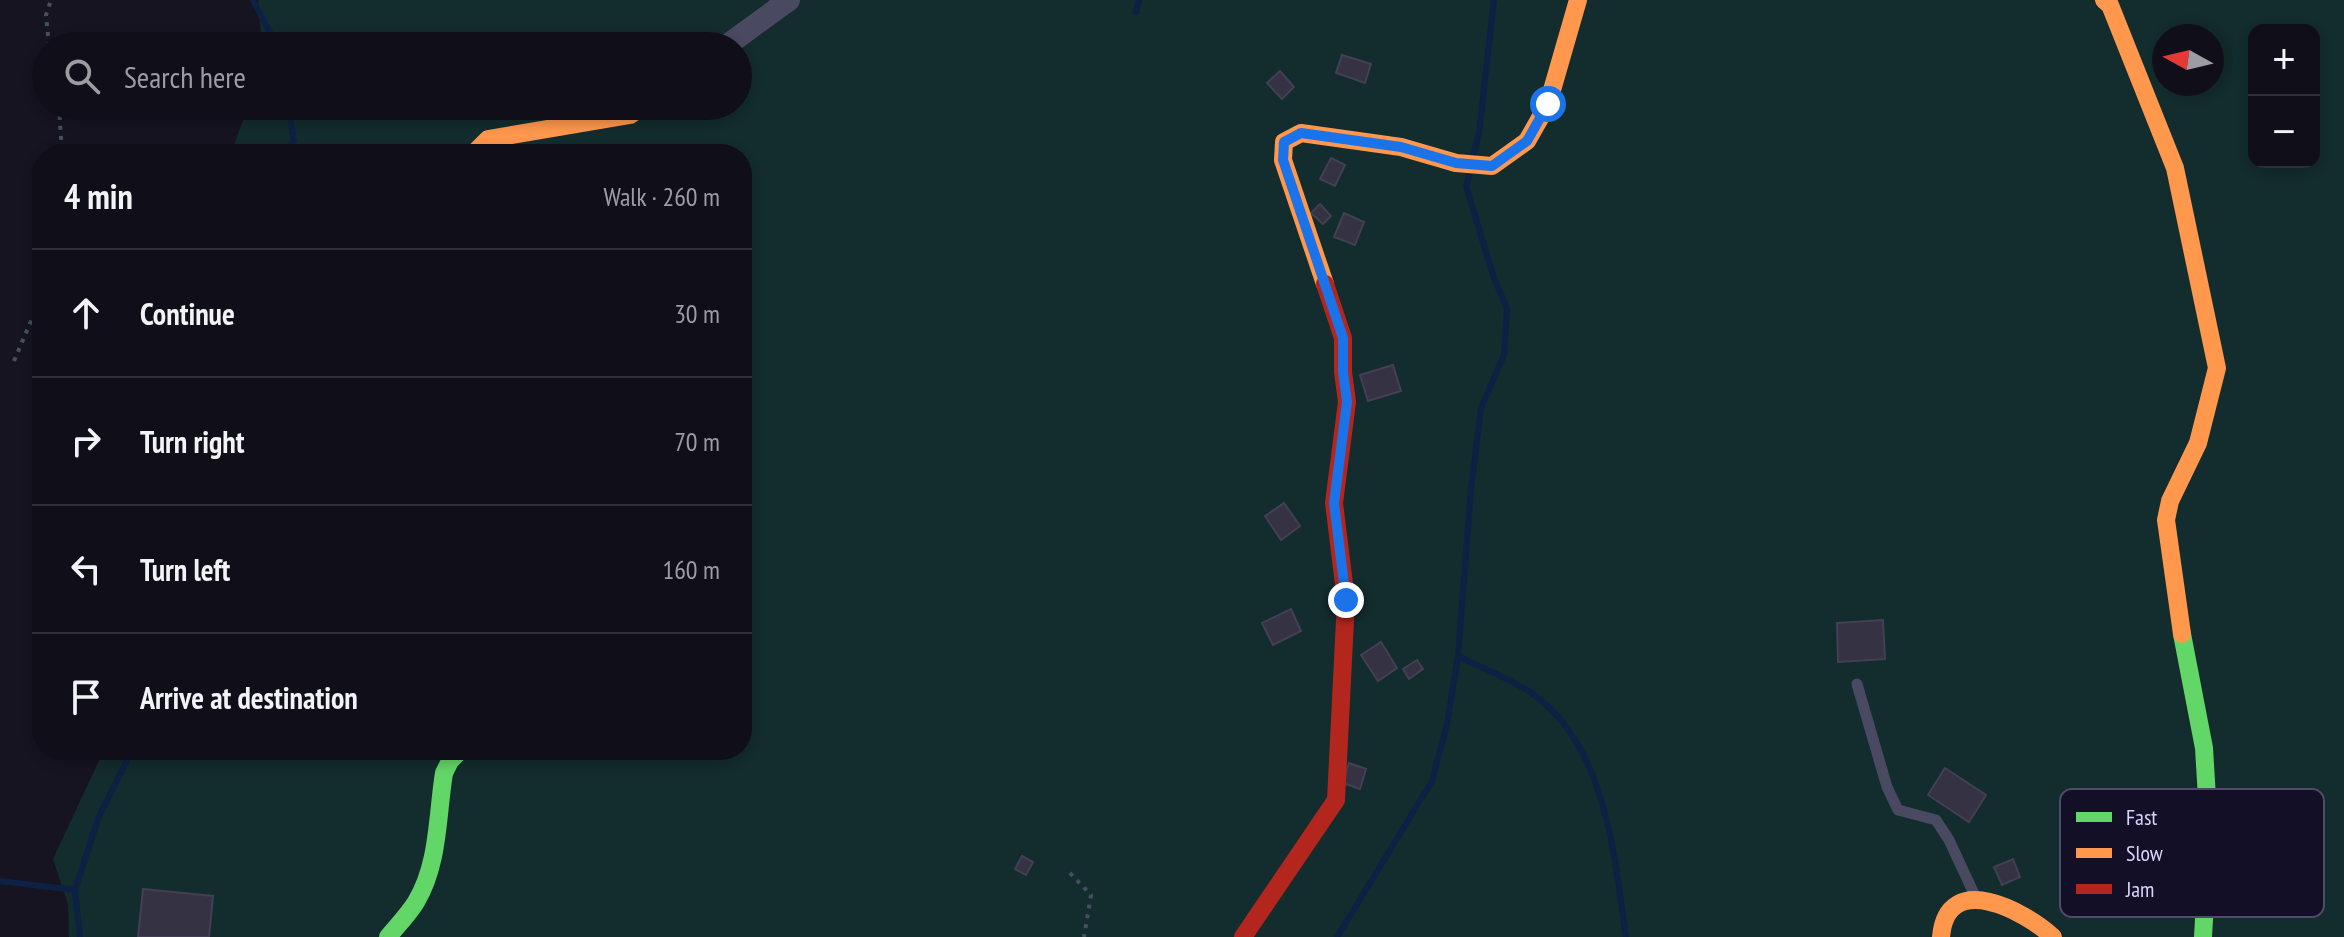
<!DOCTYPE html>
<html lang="en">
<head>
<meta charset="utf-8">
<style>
  body { margin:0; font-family:"PT Sans Narrow",sans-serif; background:#191822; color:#f1f3f6 }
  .controls { position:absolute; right:24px; top:24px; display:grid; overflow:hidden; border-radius:16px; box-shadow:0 4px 12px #0003 }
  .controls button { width:72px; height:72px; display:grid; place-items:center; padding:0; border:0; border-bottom:2px solid #302f38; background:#100f19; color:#f1f3f6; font:40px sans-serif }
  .compass { position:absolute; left:2152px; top:24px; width:72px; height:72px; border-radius:50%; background:#100f19; box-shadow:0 4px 12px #0003; rotate:278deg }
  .stop { position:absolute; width:24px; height:24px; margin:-18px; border:6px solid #1a73e8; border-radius:50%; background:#fff }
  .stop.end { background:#1a73e8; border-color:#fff; box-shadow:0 2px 8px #0008 }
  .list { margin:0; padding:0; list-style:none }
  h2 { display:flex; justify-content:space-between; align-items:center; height:104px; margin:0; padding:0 32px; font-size:34px }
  h2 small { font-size:26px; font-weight:400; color:#9c9ca2 }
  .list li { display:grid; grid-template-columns:52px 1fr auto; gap:24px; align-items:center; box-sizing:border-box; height:128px; padding:0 32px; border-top:2px solid #302f38 }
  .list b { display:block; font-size:30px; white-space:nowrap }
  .list em { font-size:26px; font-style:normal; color:#9c9ca2 }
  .icon { flex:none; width:44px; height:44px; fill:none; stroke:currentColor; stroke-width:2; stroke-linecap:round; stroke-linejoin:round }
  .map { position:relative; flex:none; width:2344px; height:937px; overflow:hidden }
  .search { position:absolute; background:#100f19; box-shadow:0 4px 12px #0003; left:32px; top:32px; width:720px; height:88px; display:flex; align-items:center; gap:20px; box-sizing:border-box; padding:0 28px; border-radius:44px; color:#9c9ca2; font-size:30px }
  .panel { position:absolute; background:#100f19; box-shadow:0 4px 12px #0003; left:32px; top:144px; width:720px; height:616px; border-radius:32px }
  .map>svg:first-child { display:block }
</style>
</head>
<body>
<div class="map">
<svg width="2344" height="937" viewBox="0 0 2344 937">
  <rect width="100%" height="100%" fill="#161421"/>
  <path fill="#132c2d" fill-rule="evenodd" d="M258 0H2344V937H69L68 904 53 859 104 750H742V154H231L248 106H738V46H262ZM2254 30H2314V162H2254ZM2164 36H2212V84H2164Z"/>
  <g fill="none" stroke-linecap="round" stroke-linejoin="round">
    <path stroke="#0d2144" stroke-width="6" d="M253 0 277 46
      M1136 12 1139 0
      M1474 153 1479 133 1494 0
      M283 154 294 140 288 106
      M1458 656C1482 668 1508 678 1530 692 1606 743 1614 855 1626 937
      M0 881 75 890
      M80 937 75 890 98 819 132 750
      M1337 937 1432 781 1447 724 1458 656 1471 489 1481 408 1504 355 1507 309 1493 275 1466 186 1469 176"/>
  </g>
  <path fill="#343243" stroke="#433f54" stroke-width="2" d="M1342 55 1371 64 1365 83 1336 73Z
    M1280 71 1294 87 1282 99 1267 83Z
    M1331 158 1345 165 1335 186 1320 179Z
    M1320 204 1331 216 1323 224 1311 213Z
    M1344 213 1364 222 1355 245 1334 237Z
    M1393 365 1401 391 1368 401 1360 375Z
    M1284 503 1300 526 1281 540 1265 516Z
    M1291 609 1301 631 1273 645 1262 623Z
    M1883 620 1885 659 1838 662 1837 623Z
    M1381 642 1397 668 1378 681 1361 655Z
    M1417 660 1423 669 1409 679 1403 669Z
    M1349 763 1366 769 1360 789 1343 783Z
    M1945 768 1986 795 1969 822 1928 795Z
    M1022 856 1033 862 1026 875 1015 869Z
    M2013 859 2020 877 2002 885 1994 867Z
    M143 889 213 896 209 937H138Z"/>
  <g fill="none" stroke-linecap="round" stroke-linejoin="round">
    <path stroke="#44505f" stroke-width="4" stroke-dasharray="4 6" stroke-linecap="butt" d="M49 46 46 15 51 0
      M59 106 62 154
      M14 361 42 295
      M1070 873 1091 895 1084 937"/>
    <path stroke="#4a4962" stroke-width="11" d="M1857 684 1887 787 1898 810 1936 820 1949 840 1976 898"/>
    <path stroke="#4a4962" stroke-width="22" d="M726 46 789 0"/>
    <path stroke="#63d668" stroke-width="18" d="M2182 634 2204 748 2209 831 2203 937
      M388 937C397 926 408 915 416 902 439 864 437 816 444 773L450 761 461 750"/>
    <path stroke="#ff974d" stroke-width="18" d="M2104 0 2110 5 2175 168 2217 368 2198 443 2170 501 2166 520 2182 634
      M473 154 488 139 630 115 643 106
      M1325 284 1283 160 1284 142 1301 133 1401 147 1456 163 1492 166 1527 141 1548 104 1578 0
      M1941 937C1947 869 2025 911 2053 937"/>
    <path stroke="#b3261e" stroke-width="18" d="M1243 937 1336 800 1346 600 1334 503 1347 402 1343 372V338L1325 284"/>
  </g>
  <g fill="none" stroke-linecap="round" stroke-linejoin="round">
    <path stroke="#1a73e8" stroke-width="10" d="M1346 600 1334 503 1347 402 1343 372V338L1283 160 1284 142 1301 133 1401 147 1456 163 1492 166 1527 141 1548 104"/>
  </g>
  <rect x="2060" y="789" width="264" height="128" rx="12" fill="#130f26" stroke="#4e4a67" stroke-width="2"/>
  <rect x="2076" y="812" width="36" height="10" fill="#63d668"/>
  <rect x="2076" y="848" width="36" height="10" fill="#ff974d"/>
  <rect x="2076" y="884" width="36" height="10" fill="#b3261e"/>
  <g font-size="22" fill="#d9d4ff">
    <text x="2126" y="825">Fast</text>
    <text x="2126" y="861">Slow</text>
    <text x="2126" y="897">Jam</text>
  </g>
</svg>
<div class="controls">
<button>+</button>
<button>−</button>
</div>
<svg class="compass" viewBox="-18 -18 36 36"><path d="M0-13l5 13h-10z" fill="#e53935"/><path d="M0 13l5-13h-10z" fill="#9c9ca2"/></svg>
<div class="stop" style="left:1548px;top:104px"></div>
<div class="stop end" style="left:1346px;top:600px"></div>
<div class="search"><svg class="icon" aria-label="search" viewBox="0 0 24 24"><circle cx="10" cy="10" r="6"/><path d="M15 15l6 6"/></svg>Search here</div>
<section class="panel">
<h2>4 min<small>Walk · 260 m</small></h2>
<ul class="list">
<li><svg class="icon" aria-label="ahead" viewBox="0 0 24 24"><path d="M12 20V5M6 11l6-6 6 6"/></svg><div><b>Continue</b></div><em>30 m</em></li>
<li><svg class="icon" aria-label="right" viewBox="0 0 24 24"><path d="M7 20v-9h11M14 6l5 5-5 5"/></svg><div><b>Turn right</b></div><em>70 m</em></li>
<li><svg class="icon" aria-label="left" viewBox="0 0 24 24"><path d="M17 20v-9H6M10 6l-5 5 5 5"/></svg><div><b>Turn left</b></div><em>160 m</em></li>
<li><svg class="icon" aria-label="arrive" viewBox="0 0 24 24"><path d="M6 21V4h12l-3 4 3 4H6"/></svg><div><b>Arrive at destination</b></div></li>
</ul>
</section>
</div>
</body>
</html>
